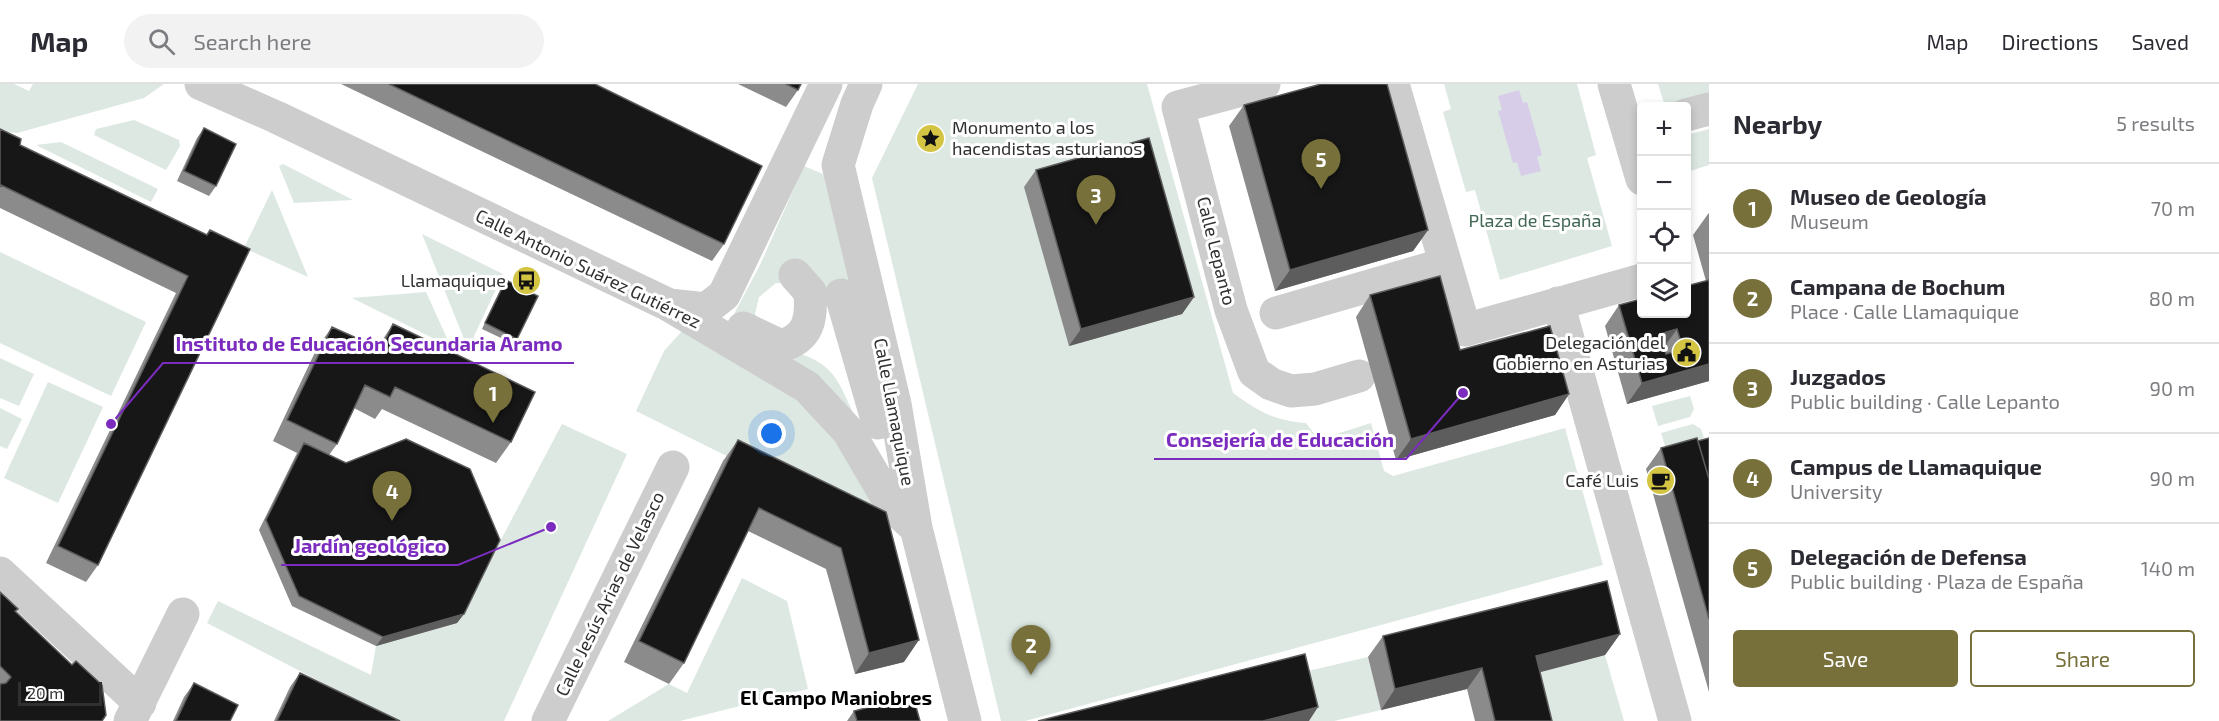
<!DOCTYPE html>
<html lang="en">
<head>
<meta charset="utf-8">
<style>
  body { margin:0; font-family:"Exo 2",sans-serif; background:#f2f2f3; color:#2b2b33 }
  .controls { position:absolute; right:18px; top:18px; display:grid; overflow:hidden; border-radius:6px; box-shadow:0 3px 9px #0003 }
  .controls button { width:54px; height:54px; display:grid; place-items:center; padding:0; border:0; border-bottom:2px solid #e1e1e2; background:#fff; color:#2b2b33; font:30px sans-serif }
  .scale { position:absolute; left:18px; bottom:15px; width:84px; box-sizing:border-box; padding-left:6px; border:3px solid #303030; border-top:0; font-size:16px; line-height:21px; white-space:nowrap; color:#303030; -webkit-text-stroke:4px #fff; paint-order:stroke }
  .you { position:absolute; left:772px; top:350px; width:21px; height:21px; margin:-15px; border:4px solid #fff; border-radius:50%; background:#1a73e8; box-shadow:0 0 0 9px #1a73e833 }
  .badge { display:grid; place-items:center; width:39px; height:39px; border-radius:50%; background:#77703b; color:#fff; font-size:20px; font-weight:700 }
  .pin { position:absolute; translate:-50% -50px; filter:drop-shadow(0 2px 3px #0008) }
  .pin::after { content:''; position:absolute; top:32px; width:21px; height:18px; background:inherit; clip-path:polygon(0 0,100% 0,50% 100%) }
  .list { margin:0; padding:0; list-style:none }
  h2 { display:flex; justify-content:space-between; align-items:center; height:78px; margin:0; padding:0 24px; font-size:26px }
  h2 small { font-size:20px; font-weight:400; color:#7c7c81 }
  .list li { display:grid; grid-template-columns:39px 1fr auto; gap:18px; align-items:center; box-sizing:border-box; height:90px; padding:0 24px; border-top:2px solid #e1e1e2 }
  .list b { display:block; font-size:22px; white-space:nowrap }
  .list p { margin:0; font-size:20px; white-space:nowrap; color:#7c7c81 }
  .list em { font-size:20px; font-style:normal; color:#7c7c81 }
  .actions { display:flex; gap:12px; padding:18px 24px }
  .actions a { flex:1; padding:14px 0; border:2px solid #77703b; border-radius:6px; text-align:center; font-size:21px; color:#77703b }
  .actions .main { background:#77703b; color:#fff }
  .icon { flex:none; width:33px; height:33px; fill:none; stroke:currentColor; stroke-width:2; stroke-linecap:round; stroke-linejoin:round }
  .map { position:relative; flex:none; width:1709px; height:637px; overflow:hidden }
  header { display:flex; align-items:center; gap:36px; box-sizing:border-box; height:84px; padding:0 30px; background:#fff; border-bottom:2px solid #e1e1e2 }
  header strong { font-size:28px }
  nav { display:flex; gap:33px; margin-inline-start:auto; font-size:21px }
  .search { width:420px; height:54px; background:#f2f2f3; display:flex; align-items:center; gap:15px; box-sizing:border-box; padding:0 21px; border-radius:33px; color:#7c7c81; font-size:22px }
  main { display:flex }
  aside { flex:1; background:#fff }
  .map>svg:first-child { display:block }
</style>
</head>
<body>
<header>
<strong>Map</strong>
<div class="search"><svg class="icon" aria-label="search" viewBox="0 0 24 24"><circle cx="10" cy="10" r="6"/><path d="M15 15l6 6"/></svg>Search here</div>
<nav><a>Map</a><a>Directions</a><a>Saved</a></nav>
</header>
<main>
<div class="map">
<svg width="1709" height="637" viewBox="0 0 1709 637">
  <rect width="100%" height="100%" fill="#fff"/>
  <path fill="#dce8e1" d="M0 0H14L29 7 33 0H164L144 14 17 49 6 48 0 45Z
    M918 0H1147L1233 309C1258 327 1274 337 1306 339L1315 351 1330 352 1371 339 1384 387 1393 392 1565 344 1603 481 1025 637H1001L872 94Z
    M1444 0H1577L1596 71 1587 74 1612 162 1500 196 1475 106 1466 108 1443 28 1451 25Z
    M1658 0H1709V12L1672 22H1665Z
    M134 36 179 56 180 62 166 86 94 51 96 45Z
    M1709 45V81L1687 88V51Z
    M61 58 158 105 151 118 36 61Z
    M283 80 353 116 294 119 279 82Z
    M804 82 823 90 853 202 825 209 791 200 776 199 759 213 755 230 765 246 734 230 760 181Z
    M272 106 308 193 244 164Z
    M422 150 503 190 468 265Z
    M0 168 146 238 111 312 0 259Z
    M426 208 451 263 352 214Z
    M693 235 807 303 892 422 854 435 636 327 664 267Z
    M795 268C838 281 839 301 858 339L785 278Z
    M0 274 34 290 19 322 0 314Z
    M48 298 103 323 58 419 4 394Z
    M1690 312 1694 325 1690 333 1658 342 1652 322Z
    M0 324 22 335 7 365 0 362Z
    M562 340 627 370 504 637H397L207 539 218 517 371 591 376 562 457 539Z
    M1693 340 1701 345 1704 354 1666 365 1661 349Z
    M742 494 787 517 808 605 680 637H608L669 600 687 609Z
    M1605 571 1624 637H1532L1522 593Z
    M1368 573 1381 626 1334 637H1301L1291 591Z"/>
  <path fill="#d7cde9" d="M1519 6 1523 19 1527 18 1542 71 1537 73 1541 87 1521 92 1517 78 1513 79 1498 27 1502 26 1498 12Z"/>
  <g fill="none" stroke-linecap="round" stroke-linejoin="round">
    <path stroke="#cdcdcd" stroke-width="33" d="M201 0 276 33 667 220 807 303 848 347 892 422 916 444
      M866 0 857 20 838 81 895 320 916 444 965 637
      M1264 0 1178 23 1231 226 1254 288 1271 300 1291 307 1315 305 1359 292
      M1393 0 1465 246 1642 196
      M1614 0 1642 95
      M1686 31 1709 25
      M841 211 878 339
      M1558 219 1675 637
      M669 221 706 225 724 211 826 0
      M1276 229 1445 180
      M743 244 781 262C809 254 812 235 810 208L795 191
      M0 489 140 619
      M130 637 183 530
      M548 637 673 383"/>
  </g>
  <path fill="#8b8b8b" d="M341 0H595L724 160 712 177Z
    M738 0H801L798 6 786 23Z
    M1244 21 1428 146 1413 167 1275 207 1229 42Z
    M204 44 216 102 209 112 177 97 197 54Z
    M0 45 20 61 206 151 210 146 98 481 86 498 46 479 176 209 0 124Z
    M1036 86 1194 213 1182 230 1069 262 1024 103Z
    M1709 129V297L1627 320 1605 242 1619 221 1706 197 1693 151 1708 130Z
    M506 196 517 255 514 260 482 245 502 202Z
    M1370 211 1460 266 1569 310 1555 331 1396 376 1356 233Z
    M393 240 511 358 496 379 382 325 375 335 354 324 337 360 329 371 464 530 457 539 376 562 292 522 259 446 297 369 273 357 317 264 332 243 377 264Z
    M1709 354V608L1646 385 1661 364Z
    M738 356 886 428 904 578 855 590 826 485 748 447 684 579 669 600 624 578 723 377Z
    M0 508 18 525 16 528 102 637H0Z
    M1620 550 1605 571 1540 588 1552 637H1475L1467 605 1381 626 1368 573 1383 552Z
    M300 589 400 637H274L290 603Z
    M194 599 230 637H173L184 613Z
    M854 627 920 637H847Z"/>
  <path fill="#5d5d5d" d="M1428 146 1413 167 1275 207 1290 186Z
    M1194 213 1182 230 1069 262 1081 245Z
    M1677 245 1662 266 1660 250Z
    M1709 280V297L1627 320 1642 299Z
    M1569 310 1555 331 1396 376 1411 355Z
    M464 530 457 539 376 562 383 553Z
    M1620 550 1605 571 1522 593 1536 572Z
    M919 556 904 578 855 590 869 569Z
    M1482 584 1467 605 1381 626 1395 605Z
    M1318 623 1309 637H1263Z"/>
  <path fill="#171717" stroke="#5d5d5d" stroke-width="1.5" fill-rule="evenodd" d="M389 0H595L762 82 724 160Z
    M786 0H801L798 6Z
    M1321 0H1387L1428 146 1290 186 1244 21Z
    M204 44 236 60 216 102 184 87Z
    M0 45 21 55 20 61 207 151 210 146 250 165 98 481 58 462 188 192 1 101 0 103Z
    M1149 54 1194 213 1081 245 1036 86Z
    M1440 192 1460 266 1550 242 1569 310 1411 355 1370 211Z
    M506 196 538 212 517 255 485 239Z
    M1709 196V280L1642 299 1619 221 1641 215V230H1686V202ZM1677 245 1683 265 1666 270 1660 250Z
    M393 240 535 308 511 358 395 303 390 313 365 301 337 360 287 336 332 243 381 265Z
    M1697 354 1709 395V535L1661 364Z
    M1709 354V395L1698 357Z
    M406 355 470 385 500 456 464 530 383 553 299 512 266 436 304 359 346 379Z
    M738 356 886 428 919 556 869 569 841 464 759 424 684 579 639 557Z
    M1607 497 1620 550 1536 572 1552 637H1495L1482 584 1395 605 1383 552Z
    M0 508 18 525 15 527 72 581 76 577 102 601 106 631 102 637H0V600L6 599 11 593 0 582Z
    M1305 570 1318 623 1263 637H1038Z
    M300 589 400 637H277Z
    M194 599 238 621 230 637H176Z
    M913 612 920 637H857L854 627Z"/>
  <defs>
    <symbol id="sight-disc" viewBox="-11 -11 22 22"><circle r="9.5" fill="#d4c444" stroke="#fff"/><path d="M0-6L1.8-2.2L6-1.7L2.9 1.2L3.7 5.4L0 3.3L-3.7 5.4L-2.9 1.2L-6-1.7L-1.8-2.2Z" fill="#111"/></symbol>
    <symbol id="bus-disc" viewBox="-11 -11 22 22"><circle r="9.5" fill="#d4c444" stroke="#fff"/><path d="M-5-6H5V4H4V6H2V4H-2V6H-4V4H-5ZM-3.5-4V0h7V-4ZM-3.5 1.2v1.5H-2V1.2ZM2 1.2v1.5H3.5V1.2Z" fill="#111"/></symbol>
    <symbol id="civic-disc" viewBox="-11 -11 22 22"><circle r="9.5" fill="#d4c444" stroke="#fff"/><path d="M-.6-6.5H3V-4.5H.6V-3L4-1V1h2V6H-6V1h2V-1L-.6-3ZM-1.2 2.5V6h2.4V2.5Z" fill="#111"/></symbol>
    <symbol id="cafe-disc" viewBox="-11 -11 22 22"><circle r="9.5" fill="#d4c444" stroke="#fff"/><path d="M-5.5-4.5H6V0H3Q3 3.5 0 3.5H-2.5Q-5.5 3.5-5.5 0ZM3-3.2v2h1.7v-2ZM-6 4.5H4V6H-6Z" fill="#111"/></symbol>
  </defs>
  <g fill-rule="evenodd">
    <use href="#sight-disc" x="914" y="38" width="33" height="33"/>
    <use href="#bus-disc" x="510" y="180" width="33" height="33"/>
    <use href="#civic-disc" x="1670" y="252" width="33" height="33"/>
    <use href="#cafe-disc" x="1644" y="380" width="33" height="33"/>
  </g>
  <g text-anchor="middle" stroke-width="6" stroke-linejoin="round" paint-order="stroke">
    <g font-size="18" fill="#303030" stroke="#fff" text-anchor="end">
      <text x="952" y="50" text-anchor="start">Monumento a los<tspan x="952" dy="21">hacendistas asturianos</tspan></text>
      <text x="506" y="203">Llamaquique</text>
      <text x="1665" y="265">Delegación del<tspan x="1665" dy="21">Gobierno en Asturias</tspan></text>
      <text x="1639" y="403">Café Luis</text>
    </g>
    <g font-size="18" fill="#416754" stroke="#fff">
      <text x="1535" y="143">Plaza de España</text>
    </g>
    <g font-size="18" fill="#303030" stroke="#fff">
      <text transform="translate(1216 167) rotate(76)" y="6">Calle Lepanto</text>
      <text transform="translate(588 185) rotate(26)" y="6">Calle Antonio Suárez Gutiérrez</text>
      <text transform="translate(894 328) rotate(79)" y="6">Calle Llamaquique</text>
      <text transform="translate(610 510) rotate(-64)" y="6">Calle Jesús Arias de Velasco</text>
    </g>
    <g font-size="20" font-weight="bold" fill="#000" stroke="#fff">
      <text x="836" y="621">El Campo Maniobres</text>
    </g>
  </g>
  <path fill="none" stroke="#7b2cbf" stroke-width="2" d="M111 340L163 279H574M1463 309L1406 375H1154M551 443L458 481H281"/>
  <g fill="#7b2cbf" stroke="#fff" stroke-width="2">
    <circle cx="111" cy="340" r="6"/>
    <circle cx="1463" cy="309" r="6"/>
    <circle cx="551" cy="443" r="6"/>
  </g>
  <g font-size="20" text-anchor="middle" font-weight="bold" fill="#7b2cbf" stroke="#fff" stroke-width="6" stroke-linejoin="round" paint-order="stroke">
    <text x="369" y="267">Instituto de Educación Secundaria Aramo</text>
    <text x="1280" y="363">Consejería de Educación</text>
    <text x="370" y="469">Jardín geológico</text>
  </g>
</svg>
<div class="controls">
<button>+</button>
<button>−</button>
<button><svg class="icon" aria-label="locate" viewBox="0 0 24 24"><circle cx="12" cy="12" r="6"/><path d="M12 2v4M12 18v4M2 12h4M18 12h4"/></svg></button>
<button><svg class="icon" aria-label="layers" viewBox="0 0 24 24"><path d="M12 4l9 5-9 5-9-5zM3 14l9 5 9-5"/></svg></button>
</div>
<div class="scale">20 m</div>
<div class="you"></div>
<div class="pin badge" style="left:493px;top:339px">1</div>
<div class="pin badge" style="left:1031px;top:591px">2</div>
<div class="pin badge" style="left:1096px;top:141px">3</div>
<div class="pin badge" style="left:392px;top:437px">4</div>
<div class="pin badge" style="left:1321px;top:105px">5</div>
</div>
<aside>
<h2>Nearby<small>5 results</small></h2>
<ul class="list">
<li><span class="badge">1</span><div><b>Museo de Geología</b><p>Museum</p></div><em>70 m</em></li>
<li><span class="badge">2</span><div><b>Campana de Bochum</b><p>Place · Calle Llamaquique</p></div><em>80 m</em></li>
<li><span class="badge">3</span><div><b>Juzgados</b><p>Public building · Calle Lepanto</p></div><em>90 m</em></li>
<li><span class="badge">4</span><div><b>Campus de Llamaquique</b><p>University</p></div><em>90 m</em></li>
<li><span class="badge">5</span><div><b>Delegación de Defensa</b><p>Public building · Plaza de España</p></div><em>140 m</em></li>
</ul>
<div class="actions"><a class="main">Save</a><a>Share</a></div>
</aside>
</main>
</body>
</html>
